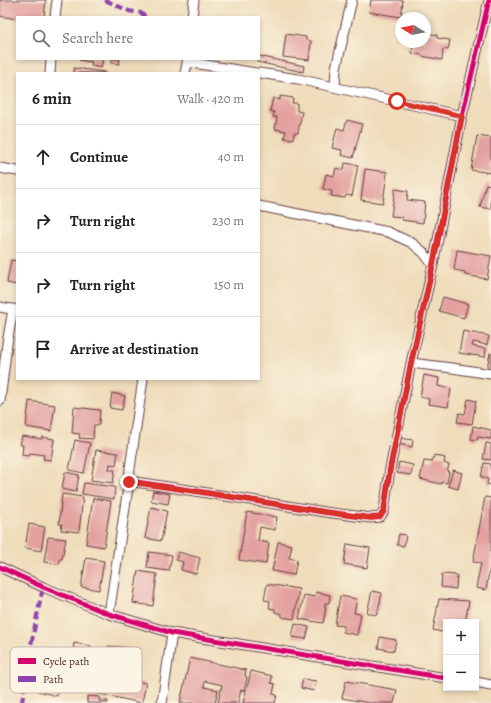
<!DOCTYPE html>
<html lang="en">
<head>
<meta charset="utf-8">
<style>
  body { margin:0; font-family:Alegreya,serif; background:#f2f2f2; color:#222 }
  .controls { position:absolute; right:12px; bottom:12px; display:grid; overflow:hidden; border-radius:0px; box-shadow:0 2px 6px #0003 }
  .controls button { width:36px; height:36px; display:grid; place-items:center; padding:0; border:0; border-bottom:1px solid #e0e0e0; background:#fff; color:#222; font:20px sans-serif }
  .compass { position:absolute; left:395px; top:12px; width:36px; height:36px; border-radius:50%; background:#fff; box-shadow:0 2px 6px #0003; rotate:280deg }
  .stop { position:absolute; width:12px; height:12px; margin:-9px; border:3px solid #d93025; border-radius:50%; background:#fff }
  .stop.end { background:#d93025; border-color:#fff; box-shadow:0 1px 4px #0008 }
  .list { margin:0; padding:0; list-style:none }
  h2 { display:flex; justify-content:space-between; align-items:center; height:52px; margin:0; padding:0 16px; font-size:17px }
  h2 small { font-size:13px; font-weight:400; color:#767676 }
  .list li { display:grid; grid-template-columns:26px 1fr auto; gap:12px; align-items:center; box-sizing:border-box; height:64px; padding:0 16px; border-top:1px solid #e0e0e0 }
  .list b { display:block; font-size:15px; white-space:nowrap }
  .list em { font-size:13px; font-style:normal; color:#767676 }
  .icon { flex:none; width:22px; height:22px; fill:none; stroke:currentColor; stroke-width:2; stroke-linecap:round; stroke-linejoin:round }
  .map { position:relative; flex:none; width:491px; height:703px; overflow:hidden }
  .search { position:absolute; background:#fff; box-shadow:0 2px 6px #0003; left:16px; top:16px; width:244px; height:44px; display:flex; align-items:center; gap:10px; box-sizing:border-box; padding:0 14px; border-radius:0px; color:#767676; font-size:15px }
  .panel { position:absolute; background:#fff; box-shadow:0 2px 6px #0003; left:16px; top:72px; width:244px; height:308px; border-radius:0px }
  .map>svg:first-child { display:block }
</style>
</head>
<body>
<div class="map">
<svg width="491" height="703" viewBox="0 0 491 703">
  <rect width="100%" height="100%" fill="#fcf5e5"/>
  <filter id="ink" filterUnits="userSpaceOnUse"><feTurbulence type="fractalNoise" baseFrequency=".025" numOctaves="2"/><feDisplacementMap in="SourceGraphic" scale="8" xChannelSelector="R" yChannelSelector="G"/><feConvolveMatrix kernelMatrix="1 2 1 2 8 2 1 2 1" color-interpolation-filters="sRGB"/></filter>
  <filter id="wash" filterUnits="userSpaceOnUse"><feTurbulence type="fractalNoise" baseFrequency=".012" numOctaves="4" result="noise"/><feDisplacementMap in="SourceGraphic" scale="16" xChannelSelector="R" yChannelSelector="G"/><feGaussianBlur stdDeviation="0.9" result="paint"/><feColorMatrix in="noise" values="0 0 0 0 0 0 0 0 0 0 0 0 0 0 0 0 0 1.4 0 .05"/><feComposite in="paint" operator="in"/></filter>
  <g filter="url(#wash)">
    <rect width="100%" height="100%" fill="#efdcba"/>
    <g id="blocks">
      <path fill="#e3a2a0" d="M0 0H46L44 17H17V19L0 16Z
        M371 0H403L401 17 369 12Z
        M426 33 437 35V38L450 40 448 50 443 49 442 60 422 56V55L412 53 413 45 410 44V42H425V35Z
        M286 34 306 37V40L311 41 309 60 283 57Z
        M259 56 304 66 303 72 257 62 258 59H259Z
        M80 59H103L101 68 91 66 92 62 79 60Z
        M112 59H120L119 64 111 63Z
        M74 68 105 72V73H74Z
        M280 96 293 98 292 103H297V111L302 112 298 133H294L293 139 284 138 286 131 275 129 277 117H273L274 112 270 111 273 98 280 100Z
        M347 120 362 124 353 158 341 155 342 150 332 148 337 128 344 130Z
        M477 136 491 138V173L471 170Z
        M345 163 358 165 352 196 346 195 345 198 331 196 332 191 323 189 326 174 334 176 336 168 344 170Z
        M365 169 387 172 383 203 361 200Z
        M486 184 491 185V209L480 207Z
        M395 189 408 191 407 200 425 202 423 223 402 220V217L391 216Z
        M457 250 491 256 487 279 465 275V272L454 270Z
        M11 260 17 261V285L7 283Z
        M443 297 468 304 464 318 439 311Z
        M463 331 489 336 487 345 473 342 472 346 486 349 485 357 459 353Z
        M490 353H491V369L487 368Z
        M424 375 439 378 438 386 451 389 448 407 428 404 429 399 420 397Z
        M112 393 125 396 122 410 110 408Z
        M468 399 476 401 472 424 457 422 459 413 465 414Z
        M29 401 55 405 51 431 26 427Z
        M74 407 100 410 99 425H94L93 439 79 438 80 434 72 433Z
        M473 426 491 430V439L478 437 477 440 471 439Z
        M22 436 42 439V437L54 439 51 460 43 459 44 455 30 453 29 456 22 455 23 445H20Z
        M399 438 413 440 412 447 398 444Z
        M75 440 90 443 84 473 69 470Z
        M486 443 491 444V460L483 459Z
        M96 450 118 453 116 465 110 464 109 470H115L113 483 91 480Z
        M434 455 445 458 444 463 449 465 447 472H449L447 483 442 482 441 484 420 479 424 461 432 462Z
        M399 462 413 465 411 475 397 473Z
        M484 463 491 464V485L487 484 488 479 481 477Z
        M453 470 462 473 458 489 448 486Z
        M65 472 79 475 76 492 62 489Z
        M84 483 115 487 114 499 82 494Z
        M153 491 170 494 168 504 151 501Z
        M62 494 83 497 79 532 61 530 62 524H59Z
        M485 497 491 498V561L486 590 476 588 481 563 473 562Z
        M93 498 111 501 104 547 86 544Z
        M151 507 167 511 161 541 145 538Z
        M247 512 277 517 275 530 260 527 258 541 269 543 266 564 239 560Z
        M29 524 45 527 41 551 25 548Z
        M399 534 406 535 404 546 397 545Z
        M48 537 66 539 62 559H60L59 564 44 562Z
        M278 542 292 545 289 558 297 560 294 575 272 571Z
        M347 544 370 548 367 568 344 564Z
        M149 552 172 555 169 571 147 568Z
        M178 552 200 558 196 574 181 570 183 562 176 560Z
        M86 558 104 561 99 590 81 587Z
        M138 571 157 574 153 606 133 603Z
        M442 574 457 575 456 589 441 587Z
        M267 584 299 589 294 619 282 617V614L275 612V609L269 608 270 601 264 600Z
        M372 591 382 593 377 615 367 613Z
        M316 592 330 595 329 603H325V607H326L323 623 299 619 304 595 315 597Z
        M340 596 357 599 354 613 361 614 357 635 343 632 344 626 335 625Z
        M439 599 469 601 465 622H446V633L433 630Z
        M295 624 309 627 306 639 292 637Z
        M380 637 396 640 394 651 378 648Z
        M74 643 91 646 88 662 72 659Z
        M108 646 139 649 137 668 106 665Z
        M190 658 246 670 245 676 247 677 244 691 241 690 238 703H218L222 685 205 681 204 687 218 690 215 703H180Z
        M44 664 64 669 57 696 38 691Z
        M251 671 272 676 271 683 275 684 273 694 277 695 275 703H243Z
        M94 673 146 683 142 703 90 692Z
        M303 679 316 681 314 691 301 688Z
        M346 681 397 690 394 703H369L342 698Z
        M87 696 100 697 99 701H108V703H87Z"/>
    </g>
  </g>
  <g filter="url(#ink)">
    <use href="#blocks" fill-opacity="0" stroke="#633b40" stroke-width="1"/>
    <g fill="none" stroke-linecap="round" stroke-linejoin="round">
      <defs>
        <path id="minor" d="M55 17 57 0
          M192 17 194 0
          M187 62 256 73
          M50 73 51 59
          M185 73 188 59
          M259 73 298 79 462 116
          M335 87 336 68 352 0
          M0 168 17 171
          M259 206 388 232 412 243 423 252 433 265
          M0 307 17 310
          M411 363 452 368 491 374
          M0 401 7 344 13 309
          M129 481 195 491 325 512 371 518 380 517 384 511 390 469 411 363 433 265 462 116 489 0
          M0 567 43 587 109 614 172 633 202 638 446 678
          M109 614 129 481 130 468 143 379
          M476 682 491 685
          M162 703 172 633"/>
      </defs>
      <use href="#minor" stroke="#633b40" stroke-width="11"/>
      <use href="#minor" stroke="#fff" stroke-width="9"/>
      <path stroke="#8e44ad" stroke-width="4" stroke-dasharray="8 4" stroke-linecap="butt" d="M105 0 129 11 141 13 146 17
        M22 703 27 664 43 587"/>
      <defs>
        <path id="cycleway" d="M129 481 195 491 325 512 371 518 380 517 384 511 390 469 411 363 433 265 462 116 489 0
          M0 567 43 587 109 614 172 633 202 638 446 678"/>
      </defs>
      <use href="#cycleway" stroke="#fcf5e5" stroke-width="8"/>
      <use href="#cycleway" stroke="#d6006c" stroke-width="5"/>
    </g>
  </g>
  <g fill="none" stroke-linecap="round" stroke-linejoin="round" filter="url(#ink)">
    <path stroke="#d93025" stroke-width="5" d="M129 482 195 491 325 512 371 518 380 517 384 511 390 469 411 363 433 265 462 116 397 101"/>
  </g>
  <rect x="10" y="647" width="132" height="46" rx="6" fill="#fcf5e5" stroke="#c7b5ad" stroke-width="1"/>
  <rect x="18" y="658" width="18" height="6" fill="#d6006c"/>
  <rect x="18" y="676" width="18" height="6" fill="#8e44ad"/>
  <g font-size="11" fill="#4a1f2b">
    <text x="43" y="665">Cycle path</text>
    <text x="43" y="683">Path</text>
  </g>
</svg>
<div class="controls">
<button>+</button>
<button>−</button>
</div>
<svg class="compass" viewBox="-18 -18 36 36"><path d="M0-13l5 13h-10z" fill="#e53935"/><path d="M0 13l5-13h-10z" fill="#767676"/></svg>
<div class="stop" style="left:397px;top:101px"></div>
<div class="stop end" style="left:129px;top:482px"></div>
<div class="search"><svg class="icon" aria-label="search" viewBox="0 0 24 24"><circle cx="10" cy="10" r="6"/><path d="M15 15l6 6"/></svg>Search here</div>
<section class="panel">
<h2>6 min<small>Walk · 420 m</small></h2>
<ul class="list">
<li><svg class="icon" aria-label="ahead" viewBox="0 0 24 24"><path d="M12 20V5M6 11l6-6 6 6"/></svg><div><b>Continue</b></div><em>40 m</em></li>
<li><svg class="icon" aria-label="right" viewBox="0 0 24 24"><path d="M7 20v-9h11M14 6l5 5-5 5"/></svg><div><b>Turn right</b></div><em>230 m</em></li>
<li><svg class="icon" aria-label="right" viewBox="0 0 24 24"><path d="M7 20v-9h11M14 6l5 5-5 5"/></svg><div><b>Turn right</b></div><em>150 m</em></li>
<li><svg class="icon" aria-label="arrive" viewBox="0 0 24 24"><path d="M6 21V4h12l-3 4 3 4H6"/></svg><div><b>Arrive at destination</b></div></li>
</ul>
</section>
</div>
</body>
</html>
